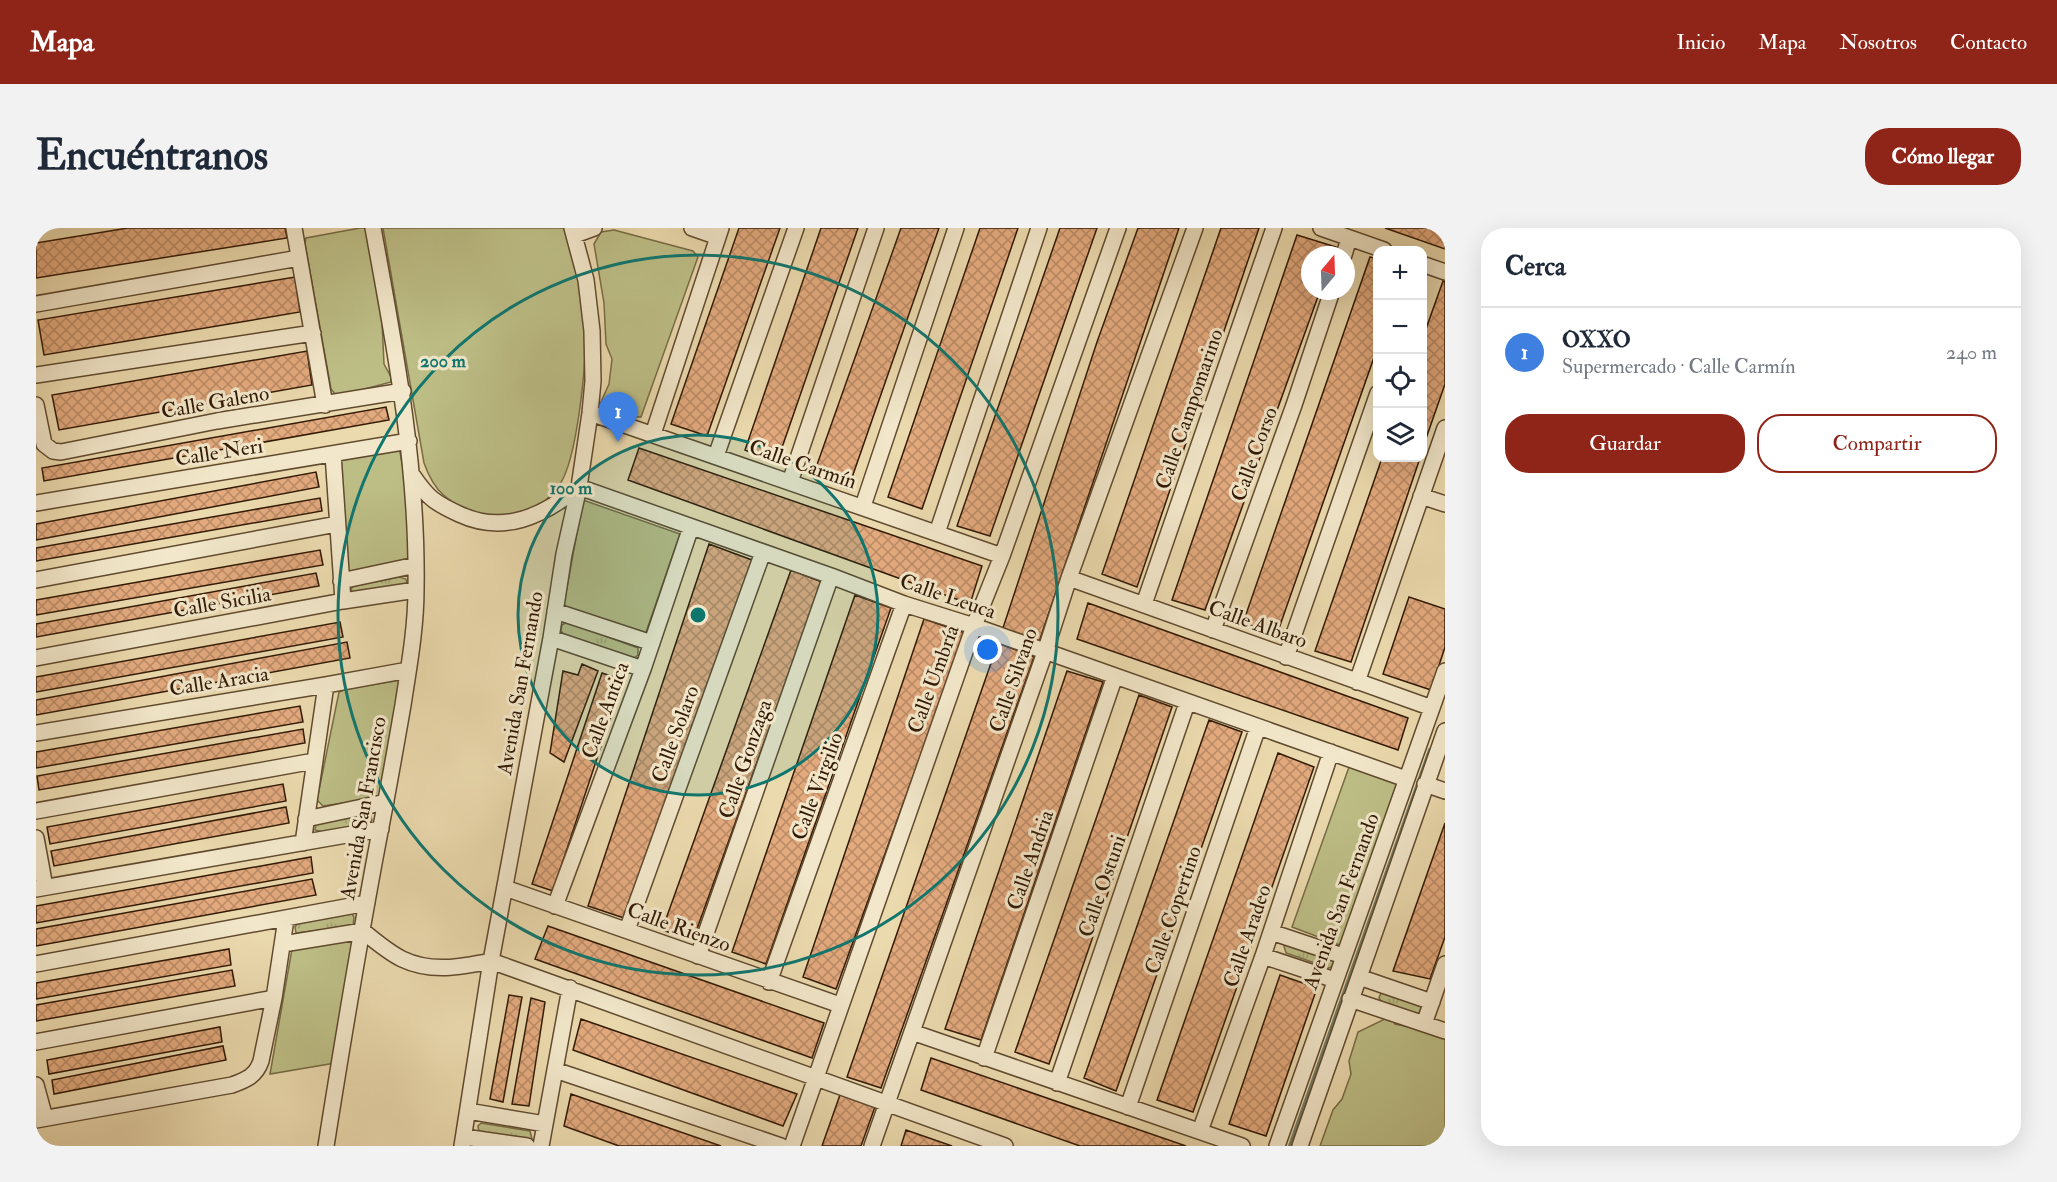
<!DOCTYPE html>
<html lang="es">
<head>
<meta charset="utf-8">
<style>
  body { margin:0; font-family:"IM FELL Double Pica",serif; background:#f2f2f3; color:#1f2937 }
  .controls { position:absolute; right:18px; top:18px; display:grid; overflow:hidden; border-radius:12px; box-shadow:0 6px 24px #0002 }
  .controls button { width:54px; height:54px; display:grid; place-items:center; padding:0; border:0; border-bottom:2px solid #e0e1e3; background:#fff; color:#1f2937; font:30px sans-serif }
  .compass { position:absolute; left:1265px; top:18px; width:54px; height:54px; border-radius:50%; background:#fff; box-shadow:0 6px 24px #0002; rotate:19deg }
  .you { position:absolute; left:952px; top:422px; width:21px; height:21px; margin:-15px; border:4px solid #fff; border-radius:50%; background:#1a73e8; box-shadow:0 0 0 9px #1a73e833 }
  .badge { display:grid; place-items:center; width:39px; height:39px; border-radius:50%; background:#8f2418; color:#fff; font-size:20px; font-weight:700 }
  .pin { position:absolute; translate:-50% -50px; filter:drop-shadow(0 2px 3px #0008) }
  .pin::after { content:''; position:absolute; top:32px; width:21px; height:18px; background:inherit; clip-path:polygon(0 0,100% 0,50% 100%) }
  .list { margin:0; padding:0; list-style:none }
  h2 { display:flex; justify-content:space-between; align-items:center; height:78px; margin:0; padding:0 24px; font-size:26px }
  h2 small { font-size:20px; font-weight:400; color:#747a83 }
  .list li { display:grid; grid-template-columns:39px 1fr auto; gap:18px; align-items:center; box-sizing:border-box; height:90px; padding:0 24px; border-top:2px solid #e0e1e3 }
  .list b { display:block; font-size:22px; white-space:nowrap }
  .list p { margin:0; font-size:20px; white-space:nowrap; color:#747a83 }
  .list em { font-size:20px; font-style:normal; color:#747a83 }
  .actions { display:flex; gap:12px; padding:18px 24px }
  .actions a { flex:1; padding:14px 0; border:2px solid #8f2418; border-radius:24px; text-align:center; font-size:21px; color:#8f2418 }
  .actions .main { background:#8f2418; color:#fff }
  .icon { flex:none; width:33px; height:33px; fill:none; stroke:currentColor; stroke-width:2; stroke-linecap:round; stroke-linejoin:round }
  .map { position:relative; flex:none; width:1409px; height:918px; overflow:hidden; border-radius:24px }
  header { display:flex; align-items:center; gap:36px; box-sizing:border-box; height:84px; padding:0 30px; background:#8f2418; color:#fff }
  header strong { font-size:28px }
  nav { display:flex; gap:33px; margin-inline-start:auto; font-size:21px }
  .intro { display:flex; align-items:center; justify-content:space-between; box-sizing:border-box; height:144px; padding:0 36px }
  h1 { margin:0; font-size:42px }
  .button { padding:15px 27px; border-radius:24px; background:#8f2418; color:#fff; font-size:21px; font-weight:700 }
  main { display:flex; gap:36px; padding:0 36px }
  aside { flex:1; background:#fff; border-radius:24px; box-shadow:0 6px 24px #0002 }
  .map>svg:first-child { display:block }
</style>
</head>
<body>
<header>
<strong>Mapa</strong>
<nav><a>Inicio</a><a>Mapa</a><a>Nosotros</a><a>Contacto</a></nav>
</header>
<div class="intro"><h1>Encuéntranos</h1><a class="button">Cómo llegar</a></div>
<main>
<div class="map">
<svg width="1409" height="918" viewBox="0 0 1409 918">
  <defs>
    <pattern id="grass-tufts" width="24" height="20" patternUnits="userSpaceOnUse" patternTransform="scale(1.5)"><rect width="24" height="20" fill="#bdbe86"/><path d="M3 7l-1-3M5 7V3M7 7l1-3M15 17l-1-3M17 17v-4M19 17l1-3" fill="none" stroke="#a3a372"/></pattern>
    <pattern id="building-cross-hatch" width="8" height="8" patternUnits="userSpaceOnUse" patternTransform="scale(1.5)"><rect width="8" height="8" fill="#e3aa7e"/><path d="M0 0l8 8M0 8l8-8" fill="none" stroke="#b98a65"/></pattern>
  </defs>
  <rect width="100%" height="100%" fill="#ebdaae"/>
  <filter id="stains"><feTurbulence type="fractalNoise" baseFrequency=".00333" numOctaves="4"/><feColorMatrix values="0 0 0 0 .2 0 0 0 0 .09 0 0 0 0 .02 0 0 0 .5 -.17"/></filter>
  <radialGradient id="worn" r=".72"><stop offset=".6" stop-color="#630" stop-opacity="0"/><stop offset="1" stop-color="#630" stop-opacity=".3"/></radialGradient>
  <path fill="url(#grass-tufts)" stroke="#786c46" stroke-width="1.5" d="M363 349 370 351 371 355 367 360 317 367 314 363 317 358Z
    M531 394 602 420V427L598 430H591L529 409 525 402 526 397Z
    M331 584 334 585 336 592 334 596 287 604 279 602 280 596Z
    M316 686 318 689 317 698 260 705 259 699 261 696Z
    M1253 715 1298 731 1299 736 1293 740 1250 725 1248 718Z
    M1349 763 1392 778 1386 789 1346 775 1343 770 1345 765Z
    M445 895 494 903 496 911 491 914 443 904 442 898Z"/>
  <path fill="#bdbe86" stroke="#786c46" stroke-width="1.5" d="M324 0H329L336 20 346 93 348 136 355 149V154L310 166H299L295 161 269 16 270 10Z
    M347 0H529C540 35 548 71 549 108 550 139 541 231 524 256 515 269 505 279 490 284 475 289 455 293 441 287 411 272 399 266 388 235Z
    M578 2 657 23 662 29 605 189H596L564 176 573 156 576 131 570 116 568 75 558 16 565 4Z
    M363 219 368 246 374 328 371 334 313 344 309 334 302 232Z
    M547 272 644 306 609 407 527 381Z
    M365 452 345 567 342 570 287 578 281 572 303 464 310 461Z
    M1313 539 1363 557 1309 719 1256 699Z
    M318 712 299 835 234 846 256 721Z
    M1352 784 1359 796 1409 806V918H1284L1297 882 1306 871 1315 846 1313 833 1322 804 1347 792Z"/>
  <g fill="none" stroke-linecap="round" stroke-linejoin="round">
    <path stroke="#707b66" stroke-width="4" d="M1254 918 1394 522"/>
  </g>
  <path fill="url(#building-cross-hatch)" stroke="#321a05" stroke-width="1.5" d="M92 0H249L251 10 0 50V15Z
    M703 0H744L671 208 635 196Z
    M785 0H822L741 234 709 222Z
    M865 0H903L812 261 777 248Z
    M944 0H982L886 281 852 269Z
    M1024 0H1061L954 308 921 298Z
    M1102 0H1143L1003 414 966 403 1061 114Z
    M1185 0H1223L1101 359 1066 346Z
    M1349 0H1409V21Z
    M1261 7 1300 19 1297 27H1274V63H1284L1169 382 1136 372Z
    M1334 29 1342 31V118L1241 406 1207 395Z
    M259 49 264 84 8 127 2 92Z
    M1407 53 1409 54V156L1386 222V112Z
    M271 123 276 157 23 202 16 167Z
    M350 179 353 192 8 253 6 240Z
    M603 220 946 338 934 376 592 252Z
    M1346 230H1384L1315 434 1279 423Z
    M280 244 283 259 0 312V296Z
    M284 270 286 283 0 333V320Z
    M673 316 716 332 591 691 552 678Z
    M284 322 287 337 0 387V372Z
    M755 342 786 354 657 712 626 702Z
    M280 345 283 358 0 409V396Z
    M819 367 855 380 730 736 696 724Z
    M1373 369 1409 381V419L1395 462 1347 446Z
    M1052 375 1372 490 1362 522 1041 411Z
    M888 391 929 405 800 761 767 749Z
    M304 394 307 409 0 464V449Z
    M311 414 314 430 0 487V472Z
    M962 415 998 429 845 860 811 849Z
    M546 436 562 443 528 534 514 525 527 443 542 447Z
    M1031 443 1067 454 945 812 909 801Z
    M566 445 587 452 517 663 496 656Z
    M1103 467 1136 479 1013 836 979 824Z
    M264 478 267 494 0 540V524Z
    M1173 492 1206 504 1080 863 1048 850Z
    M267 501 269 515 3 562 1 548Z
    M1242 525 1278 539 1157 884 1121 872Z
    M247 556 250 573 14 616 11 599Z
    M250 579 253 595 18 638 15 623Z
    M1409 595V709L1394 751 1357 743Z
    M275 629 277 645 0 695V678Z
    M276 651 280 667 0 718V701Z
    M512 698 788 795 776 830 499 731Z
    M193 721 195 737 0 771V755Z
    M196 742 199 758 0 793V777Z
    M1244 747 1281 760 1230 908 1193 896Z
    M473 767 486 769 467 874 454 871Z
    M495 770 509 774 493 878 476 876Z
    M545 791 761 866 747 898 537 822Z
    M184 799 186 814 13 846 11 832Z
    M187 818 190 832 18 866 16 852Z
    M895 830 1150 918H1044L885 862Z
    M805 864 840 876 825 918H786Z
    M535 866 685 918H583L528 898Z
    M870 902 916 918H865Z"/>
  <g fill="none" stroke-linecap="round" stroke-linejoin="round">
    <defs>
      <path id="minor" d="M258 0 289 177
        M656 0 682 9
        M1285 0 1348 22
        M539 7 558 0
        M1308 27 1313 10
        M1386 36 1409 44
        M0 76 263 30
        M0 147 277 105
        M0 177 8 216 17 223 25 224 181 193 367 163
        M554 185 966 328
        M617 206 685 0
        M297 226 307 373
        M680 228 760 0
        M377 248C392 270 399 275 423 286 468 307 507 288 543 259L795 348 868 376 938 398 1370 551
        M754 254 840 0
        M1385 268 1409 276
        M0 275 373 213
        M827 278 920 0
        M901 305 1003 0
        M1033 350 1396 480
        M0 352 301 296
        M305 353 380 337
        M1108 376 1238 0
        M519 383 616 415
        M1177 402 1258 177 1296 63
        M515 410 607 441
        M1250 429 1342 165
        M0 430 307 373 380 362
        M1321 454 1409 200
        M0 505 290 457 372 442
        M1389 556 1409 563
        M0 583 278 533
        M270 591 350 574
        M0 610 9 659
        M267 615 290 457
        M469 660 804 777
        M0 661 345 601
        M519 678 607 441 655 299
        M591 702 727 324
        M1235 704 1307 728
        M247 716 327 703C339 713 352 724 366 731 395 745 425 739 455 733L969 918
        M662 728 795 348
        M1227 728 1299 752
        M0 736 331 675
        M1323 749 1396 774
        M733 754 868 376
        M1314 771 1409 803
        M1388 796 1409 736
        M876 804 1206 918
        M0 814 238 770
        M948 830 1079 448
        M519 842 745 918
        M1021 855 1151 475
        M0 857 9 890
        M1092 879 1222 499
        M432 883 509 896
        M0 892 196 857C210 852 220 848 225 833L238 770 250 691
        M1164 903 1227 728 1295 524
        M428 909 491 918
        M290 918C306 817 323 715 342 614 351 569 359 523 367 477 373 438 380 400 380 361 382 238 359 120 337 0
        M426 918 455 733 515 410 528 326 543 259 554 185 557 153 556 103 550 52 536 0
        M505 918 534 760
        M756 918 938 398 966 328 1082 0
        M836 918 1009 424 1033 350 1159 0
        M1241 918 1409 443
        M1264 918 1409 503"/>
    </defs>
    <use href="#minor" stroke="#604a2f" stroke-width="18"/>
    <use href="#minor" stroke="#f2e7ca" stroke-width="15"/>
  </g>
  <circle cx="662" cy="387" r="180" fill="#0f766e" fill-opacity=".12"/>
  <g fill="none" stroke="#0f766e" stroke-width="3">
    <circle cx="662" cy="387" r="180"/>
    <circle cx="662" cy="387" r="360"/>
  </g>
  <g text-anchor="middle" stroke-width="6" stroke-linejoin="round" paint-order="stroke">
    <g font-size="21" fill="#321a05" stroke="#f2e7ca">
      <text transform="translate(179 174) rotate(-10)" y="7">Calle Galeno</text>
      <text transform="translate(1153 181) rotate(-71)" y="7">Calle Campomarino</text>
      <text transform="translate(183 224) rotate(-9)" y="7">Calle Neri</text>
      <text transform="translate(1218 226) rotate(-70)" y="7">Calle Corso</text>
      <text transform="translate(767 236) rotate(19)" y="7">Calle Carmín</text>
      <text transform="translate(912 368) rotate(19)" y="7">Calle Leuca</text>
      <text transform="translate(186 374) rotate(-10)" y="7">Calle Sicilia</text>
      <text transform="translate(1222 396) rotate(20)" y="7">Calle Albaro</text>
      <text transform="translate(897 451) rotate(-70)" y="7">Calle Umbría</text>
      <text transform="translate(977 452) rotate(-71)" y="7">Calle Silvano</text>
      <text transform="translate(183 453) rotate(-9)" y="7">Calle Aracia</text>
      <text transform="translate(484 455) rotate(-80)" y="7">Avenida San Fernando</text>
      <text transform="translate(569 482) rotate(-70)" y="7">Calle Antica</text>
      <text transform="translate(639 506) rotate(-70)" y="7">Calle Solaro</text>
      <text transform="translate(709 531) rotate(-71)" y="7">Calle Gonzaga</text>
      <text transform="translate(781 558) rotate(-70)" y="7">Calle Virgilio</text>
      <text transform="translate(327 580) rotate(-80)" y="7">Avenida San Francisco</text>
      <text transform="translate(994 632) rotate(-71)" y="7">Calle Andria</text>
      <text transform="translate(1066 658) rotate(-71)" y="7">Calle Ostuni</text>
      <text transform="translate(1305 673) rotate(-70)" y="7">Avenida San Fernando</text>
      <text transform="translate(1137 682) rotate(-71)" y="7">Calle Copertino</text>
      <text transform="translate(643 699) rotate(20)" y="7">Calle Rienzo</text>
      <text transform="translate(1211 708) rotate(-71)" y="7">Calle Aradeo</text>
    </g>
  </g>
  <circle cx="662" cy="387" r="9" fill="#0f766e" stroke="#f2e7ca" stroke-width="3"/>
  <g font-size="18" text-anchor="middle" font-weight="bold" fill="#0f766e" stroke="#f2e7ca" stroke-width="6" stroke-linejoin="round" paint-order="stroke">
    <text x="407" y="139">200 m</text>
    <text x="535" y="266">100 m</text>
  </g>
  <rect width="100%" height="100%" filter="url(#stains)"/>
  <rect width="100%" height="100%" fill="url(#worn)"/>
</svg>
<div class="controls">
<button>+</button>
<button>−</button>
<button><svg class="icon" aria-label="locate" viewBox="0 0 24 24"><circle cx="12" cy="12" r="6"/><path d="M12 2v4M12 18v4M2 12h4M18 12h4"/></svg></button>
<button><svg class="icon" aria-label="layers" viewBox="0 0 24 24"><path d="M12 4l9 5-9 5-9-5zM3 14l9 5 9-5"/></svg></button>
</div>
<svg class="compass" viewBox="-18 -18 36 36"><path d="M0-13l5 13h-10z" fill="#e53935"/><path d="M0 13l5-13h-10z" fill="#747a83"/></svg>
<div class="you"></div>
<div class="pin badge" style="left:582px;top:214px;background:#3f7fe0">1</div>
</div>
<aside>
<h2>Cerca<small></small></h2>
<ul class="list">
<li><span class="badge" style="background:#3f7fe0">1</span><div><b>OXXO</b><p>Supermercado · Calle Carmín</p></div><em>240 m</em></li>
</ul>
<div class="actions"><a class="main">Guardar</a><a>Compartir</a></div>
</aside>
</main>
</body>
</html>
